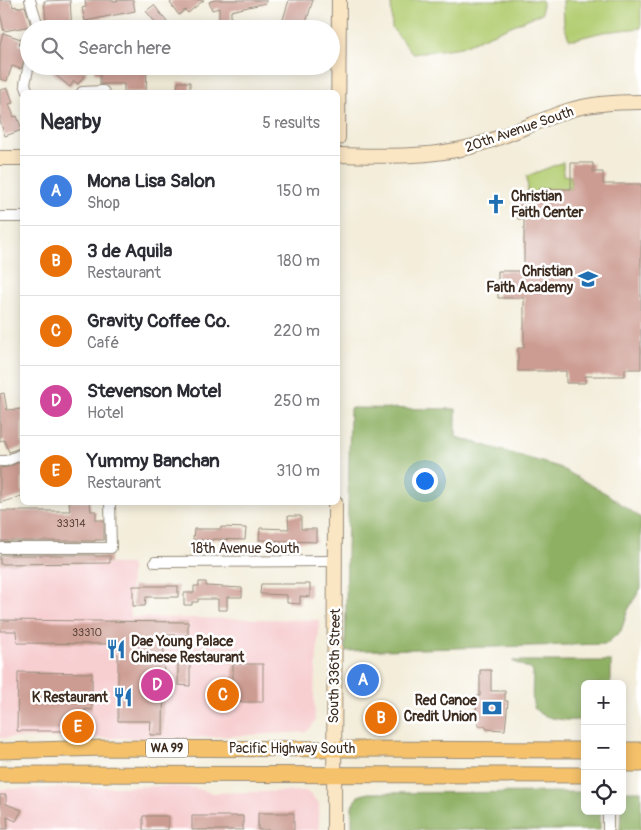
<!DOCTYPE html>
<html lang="en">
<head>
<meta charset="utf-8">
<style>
  body { margin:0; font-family:Pangolin,sans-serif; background:#f2f2f3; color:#2b2b33 }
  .controls { position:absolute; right:15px; bottom:15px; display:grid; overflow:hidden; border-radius:8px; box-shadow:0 2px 12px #0003 }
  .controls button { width:45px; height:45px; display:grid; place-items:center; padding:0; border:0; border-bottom:1px solid #e1e1e2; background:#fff; color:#2b2b33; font:25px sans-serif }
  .you { position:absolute; left:424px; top:480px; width:18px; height:18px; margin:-12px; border:4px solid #fff; border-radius:50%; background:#1a73e8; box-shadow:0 0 0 8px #1a73e833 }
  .badge { display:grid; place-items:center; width:32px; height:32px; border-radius:50%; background:#ea580c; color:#fff; font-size:16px; font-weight:700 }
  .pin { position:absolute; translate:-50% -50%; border:2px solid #fff; box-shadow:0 1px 5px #0006 }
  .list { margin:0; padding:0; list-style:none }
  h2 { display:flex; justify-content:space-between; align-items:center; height:65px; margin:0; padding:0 20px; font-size:21px }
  h2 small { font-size:16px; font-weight:400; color:#7c7c81 }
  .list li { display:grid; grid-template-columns:32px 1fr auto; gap:15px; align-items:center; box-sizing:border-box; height:70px; padding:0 20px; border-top:1px solid #e1e1e2 }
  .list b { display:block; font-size:19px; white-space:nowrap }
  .list p { margin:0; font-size:16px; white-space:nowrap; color:#7c7c81 }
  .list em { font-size:16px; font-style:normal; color:#7c7c81 }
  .icon { flex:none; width:28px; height:28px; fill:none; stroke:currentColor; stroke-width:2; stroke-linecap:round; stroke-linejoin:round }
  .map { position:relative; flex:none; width:641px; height:830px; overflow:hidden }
  .search { position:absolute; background:#fff; box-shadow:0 2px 12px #0003; left:20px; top:20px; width:320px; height:55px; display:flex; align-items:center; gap:12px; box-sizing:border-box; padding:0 18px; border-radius:28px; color:#7c7c81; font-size:19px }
  .panel { position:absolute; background:#fff; box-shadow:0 2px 12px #0003; left:20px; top:90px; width:320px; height:415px; border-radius:8px }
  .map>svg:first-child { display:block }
</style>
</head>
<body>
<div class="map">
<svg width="641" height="830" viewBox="0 0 641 830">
  <rect width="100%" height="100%" fill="#fff"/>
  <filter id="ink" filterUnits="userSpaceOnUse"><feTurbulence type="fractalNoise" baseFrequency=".02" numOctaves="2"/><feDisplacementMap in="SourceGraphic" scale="10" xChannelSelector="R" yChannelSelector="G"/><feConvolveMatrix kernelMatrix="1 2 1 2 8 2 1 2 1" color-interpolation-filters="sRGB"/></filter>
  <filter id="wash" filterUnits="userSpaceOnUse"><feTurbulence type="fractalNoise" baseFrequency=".0096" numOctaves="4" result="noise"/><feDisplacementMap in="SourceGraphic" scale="20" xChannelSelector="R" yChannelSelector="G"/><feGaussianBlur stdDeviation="1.12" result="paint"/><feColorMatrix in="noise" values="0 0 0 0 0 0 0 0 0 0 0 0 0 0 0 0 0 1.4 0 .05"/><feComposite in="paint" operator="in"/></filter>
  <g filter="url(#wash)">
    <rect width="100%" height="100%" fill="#f3edda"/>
    <path fill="#f7cfd1" d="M0 563 131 564 130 617 320 620 314 690 315 720 312 726 306 732 193 738H0Z
      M173 786 195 788 212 793 306 791 319 803V830H0V789Z"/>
    <path fill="#b3cd72" stroke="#777c48" d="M391 0H542V13L461 47 413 54 392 28Z
      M563 0H641V28L603 32 575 39H569L564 25Z
      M563 162V175L571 176V189H539V195H528L527 176Z"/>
    <path fill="#8eb064" stroke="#646d41" d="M350 408 456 409V437L559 467 607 494 641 518V588L628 610 621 631 606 644 345 651Z
      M512 661H611V681L610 684H585V719C573 722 540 720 534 707 531 700 533 680 533 672L530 669Z
      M622 791H641V830H620Z
      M585 792V811H600V830H352V806L358 796 368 793Z"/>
    <g id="blocks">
      <path fill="#cc9c92" d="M0 0H11L13 7 16 6V8L25 6 31 26 4 31 0 13Z
        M70 0 72 29H47L44 1Z
        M85 0H111V1L133 0 135 11 85 21 82 8 86 7Z
        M174 0H204L188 13 185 10 179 15 170 3Z
        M215 0H266V3L231 11V23H219V8L212 10 209 2Z
        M289 0H313L304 29H280Z
        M154 5 167 22 160 28 146 11Z
        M3 33 21 39 19 45 29 48 21 69 12 66 7 81 0 79V44Z
        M45 66H78L87 73 78 84 74 81 70 87Z
        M95 66H147L146 92H124V84H100V74L94 73Z
        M178 82H190V92H177Z
        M8 88 13 103 9 104 14 117 17 116 22 130 5 136 0 121V90Z
        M571 163H593V172H603V184H641V369H625V376H585V383H566V371H518V348H524V298H498V271H524V219H518V195H539V189H571Z
        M4 393 7 410 22 409V447L9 452 4 440 0 441V394Z
        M22 461V496L0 503V468L8 467Z
        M69 502H90L91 511H96V520H104V540H95V541H0V511H70Z
        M288 516H301V529H316V542L259 540 260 528 289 529Z
        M221 527 246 528 245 540 213 539V540H193L194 529H221Z
        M0 555H95V556H110V563L0 564Z
        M199 582H206V586L242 588V597H227V610H218V599H198V602H192V605H184V593H194V586H199Z
        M261 584H310V597L300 596V604L287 603V595L260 594Z
        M133 586H178V597H146L145 606H133Z
        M0 620 188 622V635H164L163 735H150L151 721H118V654L114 653 110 649V644L17 643 16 631H0Z
        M178 657H190V686L178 685Z
        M233 664H263V702H221V699H216V690H221V687H233Z
        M480 670H491V691H505V701H508L505 730 486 729V726H478V714H476L477 696H480Z
        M18 672 92 673V710L85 709V731H17Z
        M0 795H6V804L22 810 16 821 7 817 8 829H0Z
        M258 813H294V830H258Z
        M143 816H168V830H143Z
        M192 816H243V830H192Z"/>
    </g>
  </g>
  <g filter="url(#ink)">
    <use href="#blocks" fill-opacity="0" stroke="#978c7c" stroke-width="1"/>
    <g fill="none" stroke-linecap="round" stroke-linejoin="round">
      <defs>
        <path id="street" d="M30 0 39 29
          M28 92 25 84 29 64
          M82 92 103 91 104 92
          M0 217H22
          M0 461H6L22 454
          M0 548H111L110 502
          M155 562 335 561
          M608 830V811"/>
        <path id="secondary" d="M338 138 339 0
          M338 155C382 156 426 158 470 147 505 138 536 121 570 110 593 103 617 102 641 102
          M0 158H22
          M334 830 335 502"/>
        <path id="primary" d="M622 750H641
          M0 751 104 748 585 750
          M622 764H641
          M0 774 585 775"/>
      </defs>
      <use href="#street" stroke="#978c7c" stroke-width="12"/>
      <use href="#secondary" stroke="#978c7c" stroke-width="16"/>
      <use href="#primary" stroke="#978c7c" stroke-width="17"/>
      <use href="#street" stroke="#fff" stroke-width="10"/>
      <use href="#secondary" stroke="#fbe6c4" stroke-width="14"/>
      <use href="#primary" stroke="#f5c16b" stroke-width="15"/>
    </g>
  </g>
  <defs>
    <symbol id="church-bare" viewBox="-9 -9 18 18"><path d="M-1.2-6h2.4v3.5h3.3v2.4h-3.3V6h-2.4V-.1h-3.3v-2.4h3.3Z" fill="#1f6fb2" stroke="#fff" stroke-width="2.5" paint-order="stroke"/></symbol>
    <symbol id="school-bare" viewBox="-9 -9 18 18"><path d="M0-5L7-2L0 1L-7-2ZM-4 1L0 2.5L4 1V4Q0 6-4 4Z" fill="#1f6fb2" stroke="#fff" stroke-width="2.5" paint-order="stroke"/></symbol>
    <symbol id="restaurant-bare" viewBox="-9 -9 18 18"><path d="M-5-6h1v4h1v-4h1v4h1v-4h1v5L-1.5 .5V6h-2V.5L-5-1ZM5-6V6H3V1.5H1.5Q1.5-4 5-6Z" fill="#1f6fb2" stroke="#fff" stroke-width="2.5" paint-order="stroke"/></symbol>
    <symbol id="bank-bare" viewBox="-9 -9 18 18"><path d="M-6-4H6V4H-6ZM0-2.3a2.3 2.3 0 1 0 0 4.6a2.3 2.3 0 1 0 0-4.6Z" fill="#1f6fb2" stroke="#fff" stroke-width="2.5" paint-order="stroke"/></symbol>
  </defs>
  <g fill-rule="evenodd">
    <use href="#church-bare" x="482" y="190" width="28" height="28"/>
    <use href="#school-bare" x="574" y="265" width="28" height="28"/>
    <use href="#restaurant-bare" x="102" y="635" width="28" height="28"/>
    <use href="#restaurant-bare" x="109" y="683" width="28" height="28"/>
    <use href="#bank-bare" x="478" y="694" width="28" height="28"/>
  </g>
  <g text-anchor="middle" stroke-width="5" stroke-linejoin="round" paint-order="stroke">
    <g font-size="11" fill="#5f463b">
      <text x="71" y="527">33314</text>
      <text x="87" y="636">33310</text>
    </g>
    <rect fill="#fff" stroke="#766a62" stroke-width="1" x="146" y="738.5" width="42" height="19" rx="4"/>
    <g font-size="12" font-weight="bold" fill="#3b2a1e">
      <text x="167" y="752">WA 99</text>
    </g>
    <g font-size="14" fill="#3b2a1e" stroke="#fff">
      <text transform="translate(519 129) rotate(-19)" y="5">20th Avenue South</text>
      <text x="245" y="553">18th Avenue South</text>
      <text transform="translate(334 666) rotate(-89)" y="5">South 336th Street</text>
      <text x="292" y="753">Pacific Highway South</text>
    </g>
    <g font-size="14" font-weight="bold" fill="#3b2a1e" stroke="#fff" text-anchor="end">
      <text x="511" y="201" text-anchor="start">Christian<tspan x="511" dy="16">Faith Center</tspan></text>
      <text x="573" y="276">Christian<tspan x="573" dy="16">Faith Academy</tspan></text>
      <text x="131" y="646" text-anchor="start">Dae Young Palace<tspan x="131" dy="16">Chinese Restaurant</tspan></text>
      <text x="108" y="702">K Restaurant</text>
      <text x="477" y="705">Red Canoe<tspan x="477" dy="16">Credit Union</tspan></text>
    </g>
  </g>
</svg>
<div class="controls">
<button>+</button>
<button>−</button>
<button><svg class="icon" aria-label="locate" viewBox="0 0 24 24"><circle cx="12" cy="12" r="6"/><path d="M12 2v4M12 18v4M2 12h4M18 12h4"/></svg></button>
</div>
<div class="you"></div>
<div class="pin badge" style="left:363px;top:680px;background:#3f7fe0">A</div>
<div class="pin badge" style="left:381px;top:718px;background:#e8710a">B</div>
<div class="pin badge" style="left:223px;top:695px;background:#e8710a">C</div>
<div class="pin badge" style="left:157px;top:685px;background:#d1479c">D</div>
<div class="pin badge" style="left:78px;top:727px;background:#e8710a">E</div>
<div class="search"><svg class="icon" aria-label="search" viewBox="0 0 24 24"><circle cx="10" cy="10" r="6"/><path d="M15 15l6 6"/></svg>Search here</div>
<section class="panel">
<h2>Nearby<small>5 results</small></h2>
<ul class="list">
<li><span class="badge" style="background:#3f7fe0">A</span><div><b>Mona Lisa Salon</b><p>Shop</p></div><em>150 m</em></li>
<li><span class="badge" style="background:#e8710a">B</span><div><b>3 de Aquila</b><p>Restaurant</p></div><em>180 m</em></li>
<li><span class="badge" style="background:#e8710a">C</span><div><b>Gravity Coffee Co.</b><p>Café</p></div><em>220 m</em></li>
<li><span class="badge" style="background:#d1479c">D</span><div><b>Stevenson Motel</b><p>Hotel</p></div><em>250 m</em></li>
<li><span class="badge" style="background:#e8710a">E</span><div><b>Yummy Banchan</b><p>Restaurant</p></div><em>310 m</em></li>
</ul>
</section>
</div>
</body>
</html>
